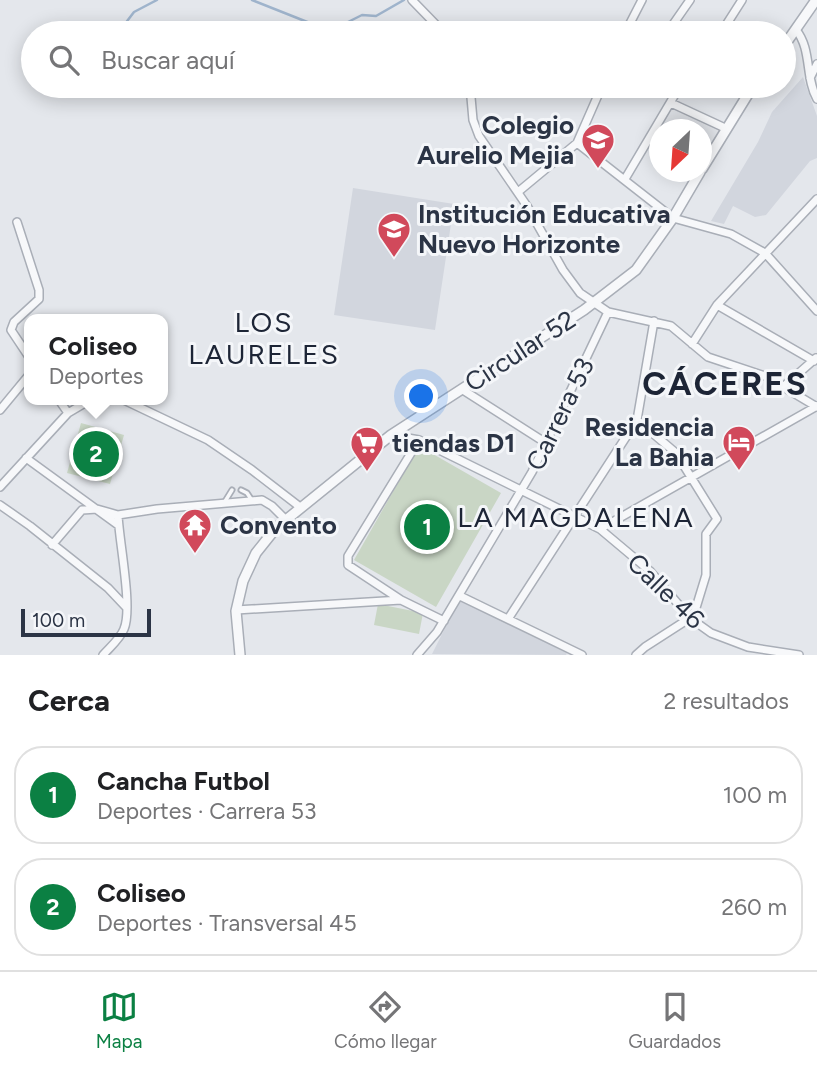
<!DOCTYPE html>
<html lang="es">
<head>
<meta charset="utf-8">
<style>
  body { margin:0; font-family:Figtree,sans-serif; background:#f6f6f6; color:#202124 }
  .compass { position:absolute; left:649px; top:119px; width:63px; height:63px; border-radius:50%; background:#fff; box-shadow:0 4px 18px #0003; rotate:205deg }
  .scale { position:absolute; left:21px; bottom:18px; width:130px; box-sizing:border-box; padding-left:7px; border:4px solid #2b3445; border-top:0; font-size:19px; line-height:24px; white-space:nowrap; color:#2b3445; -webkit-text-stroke:5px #f4f6f9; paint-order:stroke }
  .you { position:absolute; left:422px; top:397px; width:24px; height:24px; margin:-18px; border:5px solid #fff; border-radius:50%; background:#1a73e8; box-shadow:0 0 0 10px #1a73e833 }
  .badge { display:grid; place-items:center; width:46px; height:46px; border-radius:50%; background:#0b8043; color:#fff; font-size:23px; font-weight:700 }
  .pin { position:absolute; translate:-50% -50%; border:4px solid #fff; box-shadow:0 2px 7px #0006 }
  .popup { position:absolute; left:24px; top:314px; width:144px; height:91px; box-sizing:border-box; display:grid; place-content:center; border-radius:14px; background:#fff; filter:drop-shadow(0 2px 5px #0005); font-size:23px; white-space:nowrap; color:#757577 }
  .popup b { font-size:26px; color:#202124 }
  .popup::after { content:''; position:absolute; left:50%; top:100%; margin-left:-14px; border:14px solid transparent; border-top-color:#fff }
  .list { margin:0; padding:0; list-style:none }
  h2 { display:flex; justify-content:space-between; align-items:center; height:91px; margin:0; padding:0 28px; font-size:30px }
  h2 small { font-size:23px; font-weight:400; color:#757577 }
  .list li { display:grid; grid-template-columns:46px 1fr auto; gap:21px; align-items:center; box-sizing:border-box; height:98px; margin:0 14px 14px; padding:0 14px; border:2px solid #e0e0e0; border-radius:28px }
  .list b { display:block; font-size:26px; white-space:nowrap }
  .list p { margin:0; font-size:23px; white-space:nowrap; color:#757577 }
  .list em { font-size:23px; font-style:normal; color:#757577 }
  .icon { flex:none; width:38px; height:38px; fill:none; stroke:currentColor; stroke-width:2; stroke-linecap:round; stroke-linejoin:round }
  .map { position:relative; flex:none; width:817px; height:655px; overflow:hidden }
  .search { position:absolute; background:#fff; box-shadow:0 4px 18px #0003; left:21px; right:21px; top:21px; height:77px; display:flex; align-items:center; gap:18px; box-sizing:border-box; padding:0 24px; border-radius:38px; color:#757577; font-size:26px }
  .sheet { height:315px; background:#fff }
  nav { display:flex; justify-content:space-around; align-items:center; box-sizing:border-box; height:98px; border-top:2px solid #e0e0e0; background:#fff; font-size:19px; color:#757577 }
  nav a { display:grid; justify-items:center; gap:4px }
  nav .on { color:#0b8043 }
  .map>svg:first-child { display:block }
</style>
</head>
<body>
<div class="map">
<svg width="817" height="655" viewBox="0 0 817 655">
  <rect width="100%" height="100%" fill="#e4e7ec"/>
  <path fill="#d2d6de" d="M803 77 817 116V158L810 161 766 215 755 217 733 206 724 224 711 221 758 142 772 112Z
    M353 188 454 204 435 330 334 315Z
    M459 600 567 653 566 655 432 654Z"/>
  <path fill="#c9d6c5" d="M81 423 124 435 110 484 67 473Z
    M419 446 501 493 436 607 354 560Z
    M378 604 423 613 419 634 374 625Z"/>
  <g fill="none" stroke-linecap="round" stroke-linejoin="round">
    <path stroke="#9fb4cc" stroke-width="2.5" d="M252 0 330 31 362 15 376 16 404 0
      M118 33 134 12 157 0"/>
    <defs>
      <path id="service" d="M241 490 247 493 251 499
        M224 503 232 490"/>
      <path id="minor" d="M412 0 444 33
        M796 30C812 49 805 78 817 99
        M625 33 642 0
        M667 33 690 0
        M721 33 742 0
        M810 78 817 64
        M470 86 473 120 479 136 527 206 563 270 580 293 608 312 671 326 708 357 765 376 817 407
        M671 103 725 128
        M577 143 673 218 731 234 765 253 817 311
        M625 179 680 86
        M518 192 577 143 602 86
        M17 222 39 290V299L14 322 11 330 29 357
        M717 305 814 361
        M692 344 717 305 817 199
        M783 387 816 358
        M463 390 546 443
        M59 400 68 413
        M124 400 208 440 252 470 300 507
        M0 410 29 375
        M391 435 419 440 600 529 650 571 690 618 711 633 748 647 799 655
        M419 440 348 556V565L401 600 444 621
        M26 458 118 525
        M0 487 68 413 90 400
        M0 505 30 526 108 588 126 607
        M600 529 817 406
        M52 545 82 510 97 509 118 515 157 509 262 500 272 506 285 519
        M460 596 582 655
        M236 610 401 600
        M508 619 637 420 654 321
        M103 655C110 647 120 639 124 629 133 608 119 541 118 515
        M417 655 437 632 532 472 608 312
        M636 655 645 647 690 618 695 611 706 575V534L717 519 676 453 637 420"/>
      <path id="tertiary" d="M784 46 816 0
        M702 169 753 86
        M240 655 236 611 243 581 256 553 276 528 391 435 584 310 636 270 673 218 700 172"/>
    </defs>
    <use href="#service" stroke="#a9aeb7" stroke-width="7"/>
    <use href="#minor" stroke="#a9aeb7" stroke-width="10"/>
    <use href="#tertiary" stroke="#a9aeb7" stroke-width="12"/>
    <use href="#service" stroke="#f7f8fa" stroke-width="3.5"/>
    <use href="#minor" stroke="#f7f8fa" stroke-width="7"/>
    <use href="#tertiary" stroke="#f7f8fa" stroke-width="9"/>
  </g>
  <defs>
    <symbol id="school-pin" viewBox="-11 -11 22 30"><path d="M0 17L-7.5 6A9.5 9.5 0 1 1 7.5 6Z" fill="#d1495b" stroke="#f4f6f9"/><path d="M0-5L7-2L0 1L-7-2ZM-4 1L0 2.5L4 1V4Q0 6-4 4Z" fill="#fff"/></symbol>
    <symbol id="hotel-pin" viewBox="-11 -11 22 30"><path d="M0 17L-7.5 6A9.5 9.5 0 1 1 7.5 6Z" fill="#d1495b" stroke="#f4f6f9"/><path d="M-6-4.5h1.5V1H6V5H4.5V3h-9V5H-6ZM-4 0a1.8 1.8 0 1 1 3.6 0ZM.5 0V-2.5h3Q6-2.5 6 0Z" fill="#fff"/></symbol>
    <symbol id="supermarket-pin" viewBox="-11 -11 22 30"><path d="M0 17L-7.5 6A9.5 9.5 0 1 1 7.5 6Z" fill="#d1495b" stroke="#f4f6f9"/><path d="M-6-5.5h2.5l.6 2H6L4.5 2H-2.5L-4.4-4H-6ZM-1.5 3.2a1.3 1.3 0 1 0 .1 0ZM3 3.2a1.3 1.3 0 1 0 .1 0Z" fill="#fff"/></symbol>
    <symbol id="temple-pin" viewBox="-11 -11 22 30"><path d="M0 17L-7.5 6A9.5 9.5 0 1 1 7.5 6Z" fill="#d1495b" stroke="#f4f6f9"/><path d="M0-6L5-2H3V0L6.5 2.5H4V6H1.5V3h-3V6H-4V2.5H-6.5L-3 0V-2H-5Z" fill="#fff"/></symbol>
  </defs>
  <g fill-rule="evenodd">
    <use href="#school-pin" x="579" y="121" width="38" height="52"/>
    <use href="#school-pin" x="375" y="210" width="38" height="52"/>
    <use href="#hotel-pin" x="720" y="423" width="38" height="52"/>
    <use href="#supermarket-pin" x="348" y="424" width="38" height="52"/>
    <use href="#temple-pin" x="176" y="506" width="38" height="52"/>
  </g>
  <g text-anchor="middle" stroke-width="6" stroke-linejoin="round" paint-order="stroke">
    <g font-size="26" font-weight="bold" fill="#2b3445" stroke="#f4f6f9" text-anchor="start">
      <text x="574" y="134" text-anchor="end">Colegio<tspan x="574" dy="30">Aurelio Mejia</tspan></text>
      <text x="418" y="223">Institución Educativa<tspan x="418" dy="30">Nuevo Horizonte</tspan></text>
      <text x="714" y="436" text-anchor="end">Residencia<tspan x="714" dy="30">La Bahia</tspan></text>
      <text x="392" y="452">tiendas D1</text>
      <text x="220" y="534">Convento</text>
    </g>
    <g font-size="26" fill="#2b3445" stroke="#f4f6f9">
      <text transform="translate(520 351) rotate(-33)" y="9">Circular 52</text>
      <text transform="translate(560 414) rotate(-64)" y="9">Carrera 53</text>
      <text transform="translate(666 591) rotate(44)" y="9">Calle 46</text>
    </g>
    <g font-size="28" letter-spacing="2" fill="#1d2536" stroke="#f4f6f9">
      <text x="264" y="332">LOS<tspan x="264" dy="32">LAURELES</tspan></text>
      <text x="576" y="527">LA MAGDALENA</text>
    </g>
    <g font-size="33" font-weight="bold" letter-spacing="2" fill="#1d2536" stroke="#f4f6f9">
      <text x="725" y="395">CÁCERES</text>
    </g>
  </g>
</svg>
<svg class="compass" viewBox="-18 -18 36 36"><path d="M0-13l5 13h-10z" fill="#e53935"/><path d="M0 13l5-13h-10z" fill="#757577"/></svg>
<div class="scale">100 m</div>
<div class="you"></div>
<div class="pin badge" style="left:427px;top:527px">1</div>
<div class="pin badge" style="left:96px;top:454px">2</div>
<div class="popup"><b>Coliseo</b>Deportes</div>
<div class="search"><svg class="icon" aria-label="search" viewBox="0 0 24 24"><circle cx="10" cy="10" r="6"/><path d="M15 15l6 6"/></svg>Buscar aquí</div>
</div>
<section class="sheet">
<h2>Cerca<small>2 resultados</small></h2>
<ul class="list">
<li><span class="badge">1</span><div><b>Cancha Futbol</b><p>Deportes · Carrera 53</p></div><em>100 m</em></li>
<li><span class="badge">2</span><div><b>Coliseo</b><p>Deportes · Transversal 45</p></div><em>260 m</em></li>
</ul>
</section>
<nav>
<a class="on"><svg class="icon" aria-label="map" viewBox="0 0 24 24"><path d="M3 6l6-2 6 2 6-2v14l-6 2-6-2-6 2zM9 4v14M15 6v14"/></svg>Mapa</a>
<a><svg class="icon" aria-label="directions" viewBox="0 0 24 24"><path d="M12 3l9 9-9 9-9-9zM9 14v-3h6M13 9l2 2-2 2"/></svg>Cómo llegar</a>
<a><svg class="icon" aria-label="saved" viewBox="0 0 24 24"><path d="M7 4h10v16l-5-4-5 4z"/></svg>Guardados</a>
</nav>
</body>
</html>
